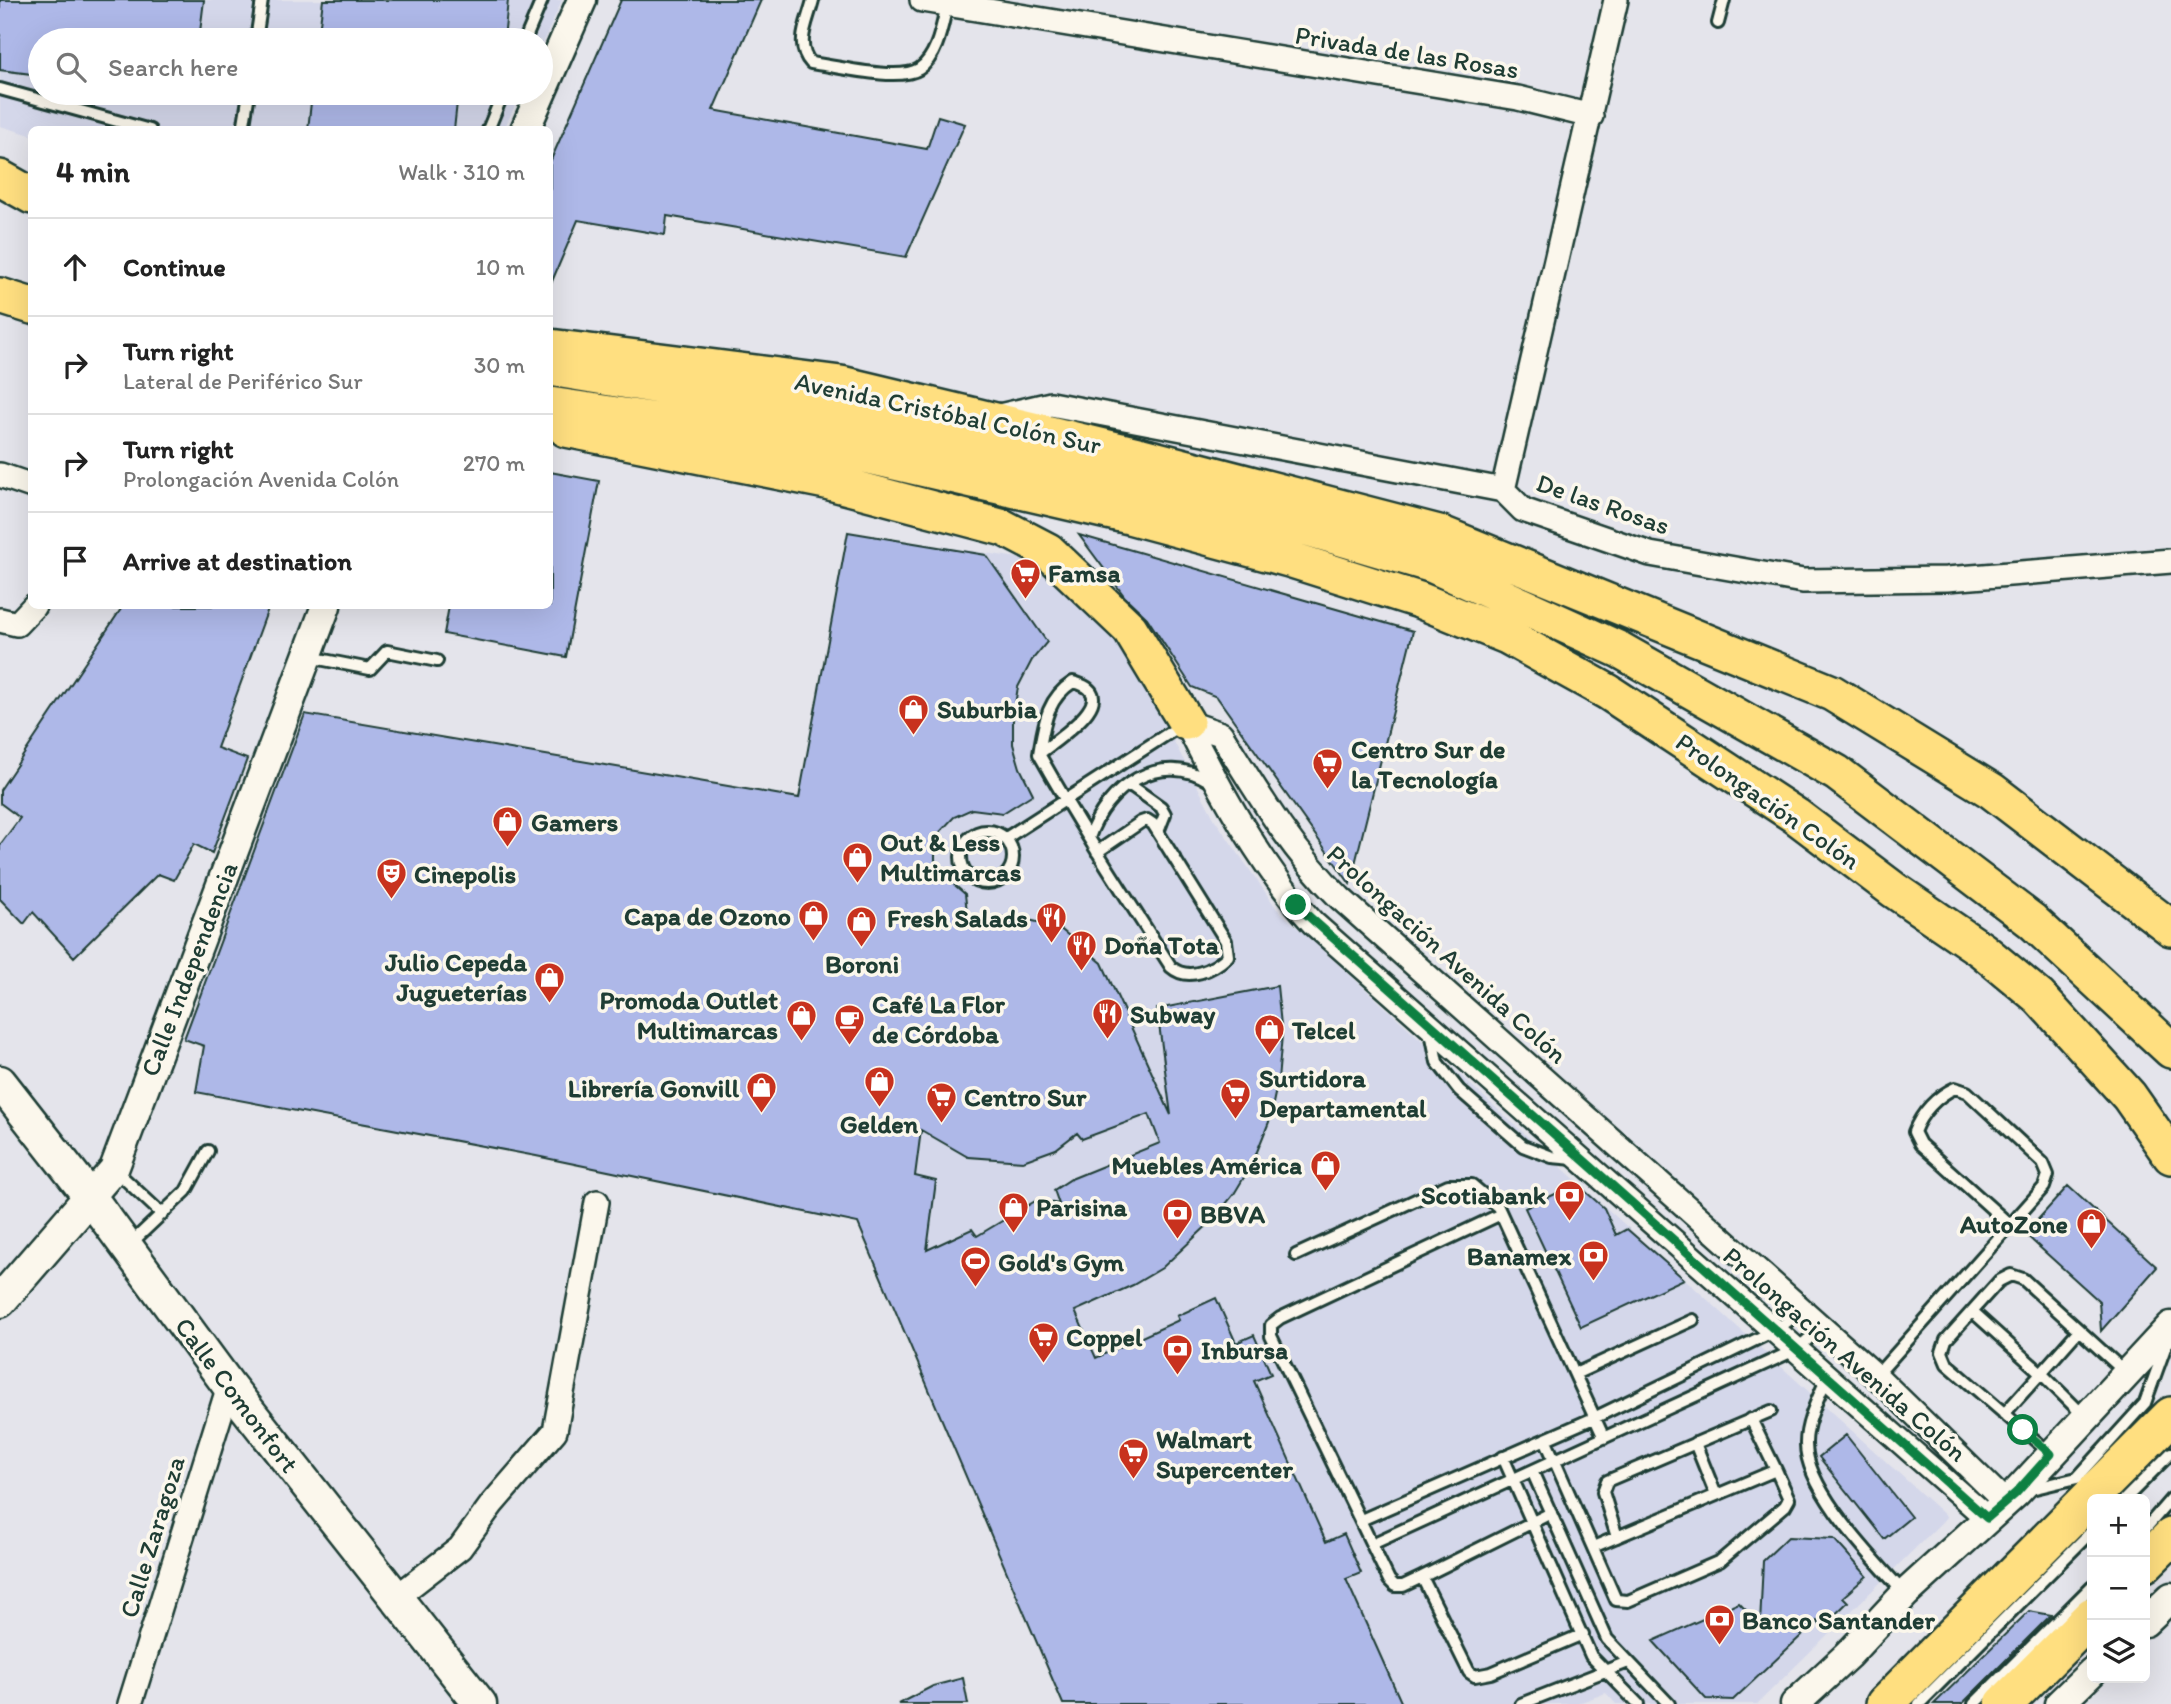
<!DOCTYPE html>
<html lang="en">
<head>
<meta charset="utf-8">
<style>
  body { margin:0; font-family:Itim,sans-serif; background:#f6f6f6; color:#222 }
  .controls { position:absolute; right:21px; bottom:21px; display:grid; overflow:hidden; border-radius:10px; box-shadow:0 7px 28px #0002 }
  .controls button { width:63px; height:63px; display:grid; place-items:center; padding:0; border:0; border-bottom:2px solid #e0e0e0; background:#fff; color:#222; font:35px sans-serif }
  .stop { position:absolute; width:21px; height:21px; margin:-16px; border:5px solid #0b8043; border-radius:50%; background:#fff }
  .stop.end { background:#0b8043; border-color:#fff; box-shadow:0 2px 7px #0008 }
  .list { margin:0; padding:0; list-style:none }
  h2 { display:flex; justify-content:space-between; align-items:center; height:91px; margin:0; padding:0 28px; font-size:30px }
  h2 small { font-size:23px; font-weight:400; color:#767676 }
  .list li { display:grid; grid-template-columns:46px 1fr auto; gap:21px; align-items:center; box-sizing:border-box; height:98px; padding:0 28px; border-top:2px solid #e0e0e0 }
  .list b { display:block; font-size:26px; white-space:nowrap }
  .list p { margin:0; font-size:23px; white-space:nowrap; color:#767676 }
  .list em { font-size:23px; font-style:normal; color:#767676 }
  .icon { flex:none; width:38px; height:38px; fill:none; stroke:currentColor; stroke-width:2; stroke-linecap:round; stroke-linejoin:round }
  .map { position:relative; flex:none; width:2171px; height:1704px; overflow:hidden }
  .search { position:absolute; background:#fff; box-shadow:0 7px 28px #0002; left:28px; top:28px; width:525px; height:77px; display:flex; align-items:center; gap:18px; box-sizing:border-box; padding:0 24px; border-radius:38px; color:#767676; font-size:26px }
  .panel { position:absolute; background:#fff; box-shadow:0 7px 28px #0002; left:28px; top:126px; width:525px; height:483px; border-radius:10px }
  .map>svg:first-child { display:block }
</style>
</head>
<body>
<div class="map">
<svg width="2171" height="1704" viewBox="0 0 2171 1704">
  <rect width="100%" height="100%" fill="#e4e4eb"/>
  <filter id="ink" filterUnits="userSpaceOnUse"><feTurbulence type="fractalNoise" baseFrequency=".0143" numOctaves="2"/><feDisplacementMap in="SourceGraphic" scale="14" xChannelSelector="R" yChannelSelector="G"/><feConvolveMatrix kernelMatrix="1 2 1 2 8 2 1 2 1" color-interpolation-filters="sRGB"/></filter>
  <g filter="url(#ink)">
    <path fill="#d4d7ea" d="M0 0H562L541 48V40H40V93H521L504 129 32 130 31 135 0 126Z
      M848 532 1018 558 1076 587 1138 673 1215 820 1277 909 1947 1517 1757 1704H1616L1606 1693 1576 1704H1063L858 1223 536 1156 196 1092 204 1046 184 1039 305 714 799 797Z"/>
    <path fill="#aeb8e8" stroke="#1f3d34" stroke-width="2" fill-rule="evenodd" d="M0 0H204L199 40H40V75L0 70Z
      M323 0H508L504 40H318Z
      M621 0H761L713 110 927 149 938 116 965 124 906 257 667 216 665 235 578 220 550 286V162Z
      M312 93H458L454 130H308Z
      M550 472 599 481 566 657 444 634 449 606H550Z
      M848 532 986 555 1047 642 1032 660 1018 687 1013 716V744L1020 768 1033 794 1003 813 972 809 954 817 940 832 935 848V868L965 894 968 922 1012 916 1058 927 1102 963 1171 1115 1157 1009 1277 986 1282 1035 1278 1080 1269 1122 1252 1164 1234 1194 1213 1220 1162 1268 1133 1285 1075 1311 1096 1358 1179 1320 1177 1316 1216 1298 1236 1343 1254 1335 1271 1374 1254 1381 1326 1542 1344 1534 1361 1573 1346 1579 1402 1704H1063L858 1223 536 1156 196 1092 204 1046 184 1039 305 714 799 798ZM1149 1114 1160 1143 1071 1179 1054 1190 1059 1204 1037 1200 977 1236 972 1229 927 1250 936 1181 915 1176 921 1130 968 1157 1023 1161 1056 1149 1077 1133 1082 1139Z
      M1079 535 1413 631 1350 884 1217 697 1192 687 1147 618 1125 597Z
      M123 606H269L217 748 247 759 212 853 194 844 174 880 158 874 74 957 33 912 24 924 0 899V845L20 818 0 803V790Z
      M1577 1184 1604 1208 1616 1235 1627 1229 1684 1279 1581 1327 1525 1208Z
      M2068 1186 2157 1267 2101 1331 2099 1301 2025 1234Z
      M1846 1435 1911 1517 1884 1539 1819 1457Z
      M1788 1537 1834 1539 1867 1576 1843 1597 1848 1602 1822 1627 1817 1621 1733 1700 1706 1699 1653 1641 1739 1603 1760 1625 1763 1561Z
      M2029 1611 2051 1615 1962 1704H1934Z
      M963 1678 968 1704H898L933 1686Z"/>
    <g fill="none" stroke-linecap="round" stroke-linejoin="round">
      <defs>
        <path id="service" d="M813 0C808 21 794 45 811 63 835 66 899 82 919 69 938 56 942 25 947 5
          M1718 23 1724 0
          M256 40 262 0
          M525 40 542 0
          M0 89 150 130
          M243 130 249 93
          M488 130 503 93
          M309 657 370 669 387 651 437 661
          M1039 754C1054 741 1128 695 1073 682 1046 699 1044 725 1039 754 1080 827 1126 897 1171 967 1188 982 1213 970 1228 956L1226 941 1153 824 1147 820 1141 822 1097 852
          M1130 785 1161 807 1165 814 1158 832
          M961 857a26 26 0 1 1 52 0a26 26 0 1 1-52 0Z
          M1006 838 1183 724
          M1089 838C1106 787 1160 749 1211 782
          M1431 1032 1437 1062 1459 1090 1523 1146 1552 1157 1574 1159
          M114 1169 162 1214
          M1501 1214 1280 1318 1271 1325V1336L1389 1580 1395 1586H1403L1422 1577 1469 1672 1475 1676 1491 1673 1583 1634
          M129 1245 186 1191 208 1151
          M1296 1255 1448 1185H1472L1498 1207 1604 1438
          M1972 1311 2041 1373 2004 1414
          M2079 1330 2041 1373 2085 1417
          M1575 1374 1693 1320
          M1876 1376 2044 1187 2048 1175 2043 1163 1967 1092 1955 1088C1937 1096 1921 1113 1914 1132L1920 1144 2010 1225
          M1827 1377C1819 1397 1806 1421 1806 1443 1805 1490 1874 1559 1904 1593
          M1751 1419 1776 1470
          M1545 1439 1616 1600 1628 1601 1720 1561 1785 1506 1789 1499 1776 1470 1593 1547
          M1695 1443 1716 1495
          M2051 1454 1947 1364 1942 1352 1946 1340 1999 1281 2011 1275 2023 1279 2125 1372
          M1503 1457 1591 1656 1638 1704
          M1532 1471 1607 1639 1669 1704
          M2027 1490 2077 1478 2145 1403 2166 1345
          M2125 1499 2171 1453
          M1361 1520 1596 1417 1776 1330 1803 1310
          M2145 1529 2171 1499
          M1617 1537 1603 1492 1607 1481 1771 1411
          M1372 1544 1797 1349 1822 1327
          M1422 1577 1551 1513
          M1521 1704 1628 1662
          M1919 1704 2092 1531
          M1974 1704 2092 1586"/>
        <path id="minor" d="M922 0 1518 98 1591 116
          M995 417 1051 404 1503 490 1523 510 1650 554 1803 581 1947 579 2171 561
          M0 475 32 486
          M1503 490 1616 0
          M0 620 17 624 34 606
          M1186 722 1221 734C1257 792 1290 849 1340 898L1876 1376 2005 1502
          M1186 722C1219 789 1262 868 1313 923L1987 1518
          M394 1599 460 1548 492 1504 555 1431 597 1202
          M130 1704 229 1386"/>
        <path id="tertiary" d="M525 130 582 0
          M90 1197 114 1169 326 606
          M2145 1622 2171 1597
          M1795 1704 1848 1655 1905 1594 2016 1493 2171 1326
          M2059 1704 2092 1672"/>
        <path id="secondary" d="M0 1082 90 1197 229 1386 480 1704
          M0 1301 90 1197"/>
        <path id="primary" d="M0 178 32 196
          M0 296 32 306
          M550 347 841 384 1142 456 1439 533 1832 693 1992 791 2171 928
          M550 368 835 415 1297 525 1433 565 1620 650 1837 773 2032 921 2171 1050
          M550 405 830 447 1129 516 1289 559 1419 600 1507 636 1608 692 1796 816 1894 890 1982 950 2039 997 2082 1044 2129 1096 2171 1156
          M566 429 826 481 1004 528 1048 551 1130 629 1186 722"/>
        <path id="trunk" d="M2145 1563 2171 1537
          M1885 1704 2171 1416
          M2004 1704 2092 1616"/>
      </defs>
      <use href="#service" stroke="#1f3d34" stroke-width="16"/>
      <use href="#minor" stroke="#1f3d34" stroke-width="28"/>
      <use href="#tertiary" stroke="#1f3d34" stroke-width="33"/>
      <use href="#secondary" stroke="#1f3d34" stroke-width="37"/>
      <use href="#primary" stroke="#1f3d34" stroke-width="40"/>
      <use href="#trunk" stroke="#1f3d34" stroke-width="42"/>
      <use href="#service" stroke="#fbf7ec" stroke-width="10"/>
      <use href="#minor" stroke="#fbf7ec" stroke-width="23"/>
      <use href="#tertiary" stroke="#fbf7ec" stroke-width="28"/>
      <use href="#secondary" stroke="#fbf7ec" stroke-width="32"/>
      <use href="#primary" stroke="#ffdf80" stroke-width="35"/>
      <use href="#trunk" stroke="#ffdf80" stroke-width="37"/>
    </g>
  </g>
  <g fill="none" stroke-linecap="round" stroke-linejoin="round" filter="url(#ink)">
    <path stroke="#0b8043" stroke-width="9" d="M1296 905 1987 1518 2016 1493 2051 1454 2023 1430"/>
  </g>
  <defs>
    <symbol id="supermarket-pin" viewBox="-11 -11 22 30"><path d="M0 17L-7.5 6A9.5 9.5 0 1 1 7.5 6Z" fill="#c8321e" stroke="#fbf7ec"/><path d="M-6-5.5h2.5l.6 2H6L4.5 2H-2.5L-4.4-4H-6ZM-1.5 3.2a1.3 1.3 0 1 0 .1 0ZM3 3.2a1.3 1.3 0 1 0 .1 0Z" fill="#fff"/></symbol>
    <symbol id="shop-pin" viewBox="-11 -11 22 30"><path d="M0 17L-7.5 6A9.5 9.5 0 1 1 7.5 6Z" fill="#c8321e" stroke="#fbf7ec"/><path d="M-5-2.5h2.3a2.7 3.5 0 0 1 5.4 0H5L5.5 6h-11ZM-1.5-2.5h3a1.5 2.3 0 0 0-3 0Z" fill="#fff"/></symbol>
    <symbol id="theatre-pin" viewBox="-11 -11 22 30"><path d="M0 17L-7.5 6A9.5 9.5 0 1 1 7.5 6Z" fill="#c8321e" stroke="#fbf7ec"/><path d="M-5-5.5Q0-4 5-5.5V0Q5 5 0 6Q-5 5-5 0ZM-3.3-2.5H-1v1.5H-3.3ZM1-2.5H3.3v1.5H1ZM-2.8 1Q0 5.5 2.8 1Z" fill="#fff"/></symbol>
    <symbol id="restaurant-pin" viewBox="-11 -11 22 30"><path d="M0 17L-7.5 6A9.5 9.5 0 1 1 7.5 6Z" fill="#c8321e" stroke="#fbf7ec"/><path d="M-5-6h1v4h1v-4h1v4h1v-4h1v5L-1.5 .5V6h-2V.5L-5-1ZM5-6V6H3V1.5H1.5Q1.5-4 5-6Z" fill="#fff"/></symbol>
    <symbol id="cafe-pin" viewBox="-11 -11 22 30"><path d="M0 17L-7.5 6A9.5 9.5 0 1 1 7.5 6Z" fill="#c8321e" stroke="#fbf7ec"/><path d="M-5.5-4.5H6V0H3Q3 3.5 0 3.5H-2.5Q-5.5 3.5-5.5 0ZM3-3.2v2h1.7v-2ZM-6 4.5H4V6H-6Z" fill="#fff"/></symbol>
    <symbol id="bank-pin" viewBox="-11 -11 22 30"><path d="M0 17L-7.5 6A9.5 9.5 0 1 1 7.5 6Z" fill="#c8321e" stroke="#fbf7ec"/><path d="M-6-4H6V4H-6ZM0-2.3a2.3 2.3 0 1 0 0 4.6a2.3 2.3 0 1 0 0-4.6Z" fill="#fff"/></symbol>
    <symbol id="stadium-pin" viewBox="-11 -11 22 30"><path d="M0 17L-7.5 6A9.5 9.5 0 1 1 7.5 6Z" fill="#c8321e" stroke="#fbf7ec"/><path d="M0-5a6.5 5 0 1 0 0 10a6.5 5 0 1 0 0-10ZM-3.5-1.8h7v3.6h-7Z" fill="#fff"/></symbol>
  </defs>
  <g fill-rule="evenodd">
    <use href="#supermarket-pin" x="1008" y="556" width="35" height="47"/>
    <use href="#shop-pin" x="896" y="692" width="35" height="47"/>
    <use href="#supermarket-pin" x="1310" y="746" width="35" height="47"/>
    <use href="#shop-pin" x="490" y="804" width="35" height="47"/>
    <use href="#shop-pin" x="840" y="840" width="35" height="47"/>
    <use href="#theatre-pin" x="374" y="856" width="35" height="47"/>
    <use href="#shop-pin" x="796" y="898" width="35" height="47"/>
    <use href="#restaurant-pin" x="1034" y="900" width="35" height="47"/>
    <use href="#shop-pin" x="844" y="904" width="35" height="47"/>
    <use href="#restaurant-pin" x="1064" y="928" width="35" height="47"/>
    <use href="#shop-pin" x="532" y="960" width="35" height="47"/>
    <use href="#restaurant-pin" x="1090" y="996" width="35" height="47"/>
    <use href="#shop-pin" x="784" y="998" width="35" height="47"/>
    <use href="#cafe-pin" x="832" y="1002" width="35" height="47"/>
    <use href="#shop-pin" x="1252" y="1012" width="35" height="47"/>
    <use href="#shop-pin" x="862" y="1064" width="35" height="47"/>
    <use href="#shop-pin" x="744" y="1070" width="35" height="47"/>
    <use href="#supermarket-pin" x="1218" y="1076" width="35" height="47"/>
    <use href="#supermarket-pin" x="924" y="1080" width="35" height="47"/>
    <use href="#shop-pin" x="1308" y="1148" width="35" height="47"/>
    <use href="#bank-pin" x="1552" y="1178" width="35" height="47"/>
    <use href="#shop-pin" x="996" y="1190" width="35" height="47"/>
    <use href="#bank-pin" x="1160" y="1196" width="35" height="47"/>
    <use href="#shop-pin" x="2074" y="1206" width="35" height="47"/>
    <use href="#bank-pin" x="1576" y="1238" width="35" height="47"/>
    <use href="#stadium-pin" x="958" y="1244" width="35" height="47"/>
    <use href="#supermarket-pin" x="1026" y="1320" width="35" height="47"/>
    <use href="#bank-pin" x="1160" y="1332" width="35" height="47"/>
    <use href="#supermarket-pin" x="1116" y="1436" width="35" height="47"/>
    <use href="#bank-pin" x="1702" y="1602" width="35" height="47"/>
  </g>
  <g text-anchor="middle" stroke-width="7" stroke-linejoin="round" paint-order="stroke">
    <g font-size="26" fill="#1f3d34" stroke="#fbf7ec">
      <text transform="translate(1407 52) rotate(9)" y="9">Privada de las Rosas</text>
      <text transform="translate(948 413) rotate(12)" y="9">Avenida Cristóbal Colón Sur</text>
      <text transform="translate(1603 504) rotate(19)" y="9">De las Rosas</text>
      <text transform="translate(1768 801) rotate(35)" y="9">Prolongación Colón</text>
      <text transform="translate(1447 954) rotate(42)" y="9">Prolongación Avenida Colón</text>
      <text transform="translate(189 969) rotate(-69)" y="9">Calle Independencia</text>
      <text transform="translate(1845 1354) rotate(41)" y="9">Prolongación Avenida Colón</text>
      <text transform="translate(237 1395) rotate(53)" y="9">Calle Comonfort</text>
      <text transform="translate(152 1537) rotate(-73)" y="9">Calle Zaragoza</text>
    </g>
    <g font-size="26" font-weight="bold" fill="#1f3d34" stroke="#fbf7ec" text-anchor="start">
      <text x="1048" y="582">Famsa</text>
      <text x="937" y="718">Suburbia</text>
      <text x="1351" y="758">Centro Sur de<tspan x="1351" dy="30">la Tecnología</tspan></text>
      <text x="531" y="831">Gamers</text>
      <text x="880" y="851">Out &amp; Less<tspan x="880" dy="30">Multimarcas</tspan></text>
      <text x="414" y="883">Cinepolis</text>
      <text x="791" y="925" text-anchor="end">Capa de Ozono</text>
      <text x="1028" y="927" text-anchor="end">Fresh Salads</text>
      <text x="1104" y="954">Doña Tota</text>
      <text x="527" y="971" text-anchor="end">Julio Cepeda<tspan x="527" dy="30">Jugueterías</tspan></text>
      <text x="862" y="973" text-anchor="middle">Boroni</text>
      <text x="778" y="1009" text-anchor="end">Promoda Outlet<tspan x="778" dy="30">Multimarcas</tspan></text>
      <text x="872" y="1013">Café La Flor<tspan x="872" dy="30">de Córdoba</tspan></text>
      <text x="1130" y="1023">Subway</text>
      <text x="1292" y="1039">Telcel</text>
      <text x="1259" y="1087">Surtidora<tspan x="1259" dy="30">Departamental</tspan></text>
      <text x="739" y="1097" text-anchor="end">Librería Gonvill</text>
      <text x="964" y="1106">Centro Sur</text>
      <text x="879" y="1133" text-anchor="middle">Gelden</text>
      <text x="1302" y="1174" text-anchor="end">Muebles América</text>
      <text x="1546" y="1204" text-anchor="end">Scotiabank</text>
      <text x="1036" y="1216">Parisina</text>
      <text x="1200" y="1223">BBVA</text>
      <text x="2068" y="1233" text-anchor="end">AutoZone</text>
      <text x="1571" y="1265" text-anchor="end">Banamex</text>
      <text x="998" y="1271">Gold's Gym</text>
      <text x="1066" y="1346">Coppel</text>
      <text x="1201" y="1359">Inbursa</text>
      <text x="1156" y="1448">Walmart<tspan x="1156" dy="30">Supercenter</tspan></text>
      <text x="1742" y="1629">Banco Santander</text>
    </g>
  </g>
</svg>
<div class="controls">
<button>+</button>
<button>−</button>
<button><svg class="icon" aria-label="layers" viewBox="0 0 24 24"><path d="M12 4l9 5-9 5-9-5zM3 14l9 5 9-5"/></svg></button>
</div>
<div class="stop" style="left:2023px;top:1430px"></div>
<div class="stop end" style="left:1296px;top:905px"></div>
<div class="search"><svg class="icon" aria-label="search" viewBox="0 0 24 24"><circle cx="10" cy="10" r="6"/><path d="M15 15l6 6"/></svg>Search here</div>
<section class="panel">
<h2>4 min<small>Walk · 310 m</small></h2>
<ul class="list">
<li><svg class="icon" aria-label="ahead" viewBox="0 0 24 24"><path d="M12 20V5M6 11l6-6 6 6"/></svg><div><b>Continue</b></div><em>10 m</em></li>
<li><svg class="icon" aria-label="right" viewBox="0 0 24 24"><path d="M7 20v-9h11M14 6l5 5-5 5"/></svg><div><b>Turn right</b><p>Lateral de Periférico Sur</p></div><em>30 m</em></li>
<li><svg class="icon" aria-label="right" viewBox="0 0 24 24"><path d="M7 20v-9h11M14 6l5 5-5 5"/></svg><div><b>Turn right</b><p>Prolongación Avenida Colón</p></div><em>270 m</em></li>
<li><svg class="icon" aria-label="arrive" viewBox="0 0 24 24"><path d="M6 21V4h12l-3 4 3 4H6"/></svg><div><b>Arrive at destination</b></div></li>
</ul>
</section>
</div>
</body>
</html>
